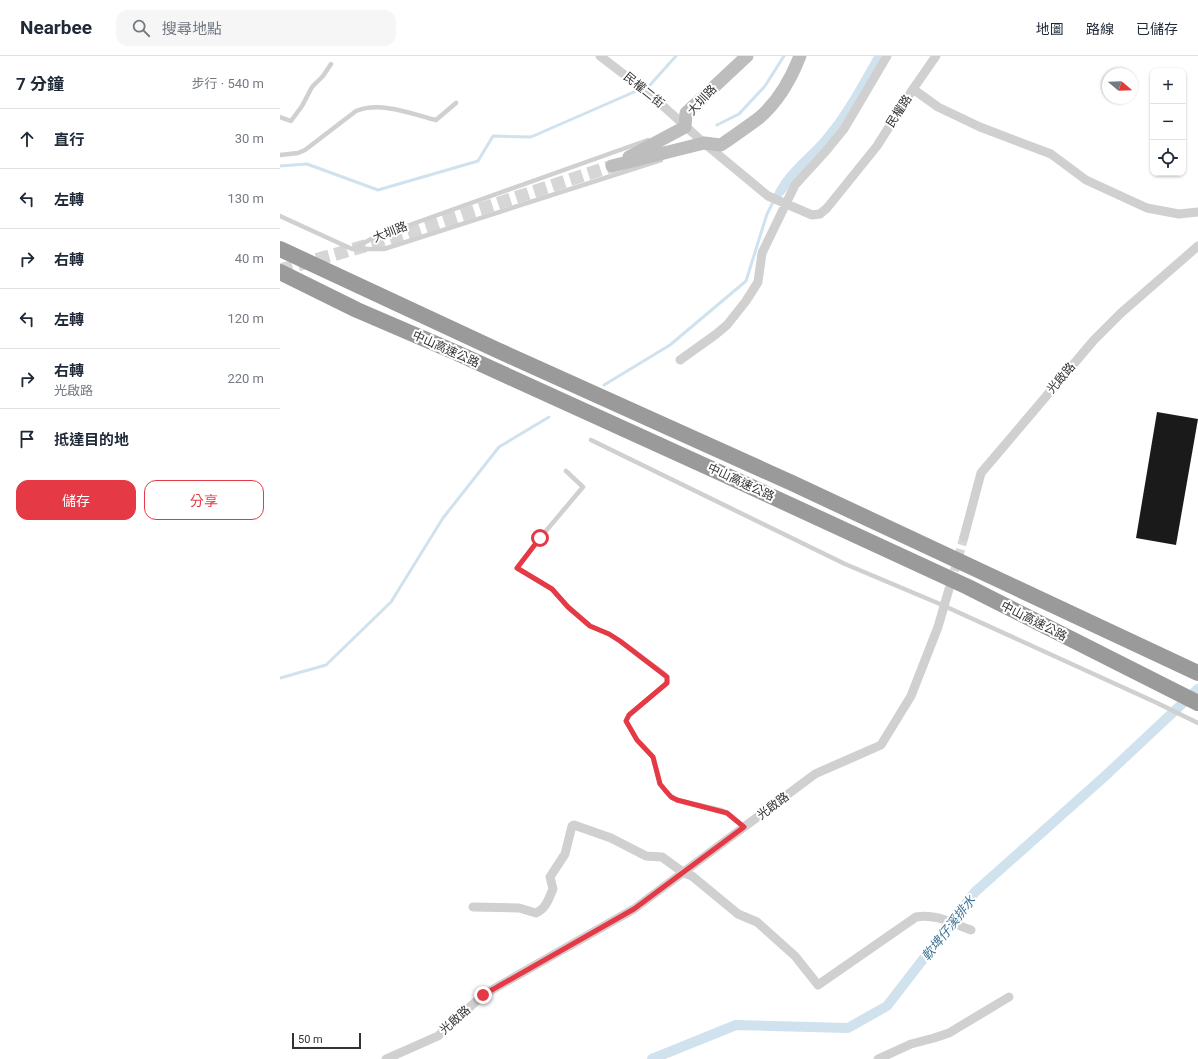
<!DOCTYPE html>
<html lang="zh-TW">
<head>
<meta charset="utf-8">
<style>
  body { margin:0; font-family:Roboto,"Noto Sans TC",sans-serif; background:#f6f6f7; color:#1f2937 }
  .controls { position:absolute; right:12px; top:12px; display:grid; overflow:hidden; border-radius:8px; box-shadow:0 1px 3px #0004 }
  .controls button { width:36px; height:36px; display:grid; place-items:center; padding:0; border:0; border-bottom:1px solid #e0e1e3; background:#fff; color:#1f2937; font:20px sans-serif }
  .compass { position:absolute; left:822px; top:12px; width:36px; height:36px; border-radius:50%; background:#fff; box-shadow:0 1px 3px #0004; rotate:109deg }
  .scale { position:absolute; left:12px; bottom:10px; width:69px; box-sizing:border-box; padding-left:4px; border:2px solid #333; border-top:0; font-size:11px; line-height:14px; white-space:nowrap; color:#333; -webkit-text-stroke:3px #fff; paint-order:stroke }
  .stop { position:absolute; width:12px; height:12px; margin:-9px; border:3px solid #e63946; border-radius:50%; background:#fff }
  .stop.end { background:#e63946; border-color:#fff; box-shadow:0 1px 4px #0008 }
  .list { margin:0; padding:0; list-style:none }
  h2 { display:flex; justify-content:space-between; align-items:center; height:52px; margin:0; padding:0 16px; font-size:17px }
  h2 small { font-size:13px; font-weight:400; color:#747a83 }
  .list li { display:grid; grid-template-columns:26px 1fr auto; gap:12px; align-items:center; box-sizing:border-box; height:60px; padding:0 16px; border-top:1px solid #e0e1e3 }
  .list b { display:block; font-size:15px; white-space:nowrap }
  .list p { margin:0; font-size:13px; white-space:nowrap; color:#747a83 }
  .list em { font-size:13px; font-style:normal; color:#747a83 }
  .actions { display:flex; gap:8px; padding:12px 16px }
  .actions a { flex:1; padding:9px 0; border:1px solid #e63946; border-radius:12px; text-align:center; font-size:14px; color:#e63946 }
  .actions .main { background:#e63946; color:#fff }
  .icon { flex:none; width:22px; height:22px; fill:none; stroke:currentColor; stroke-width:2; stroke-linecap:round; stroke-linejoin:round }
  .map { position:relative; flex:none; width:918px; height:1003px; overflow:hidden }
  header { display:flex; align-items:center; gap:24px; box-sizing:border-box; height:56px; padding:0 20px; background:#fff; border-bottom:1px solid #e0e1e3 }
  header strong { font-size:19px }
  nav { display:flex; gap:22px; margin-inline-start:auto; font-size:14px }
  .search { width:280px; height:36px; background:#f6f6f7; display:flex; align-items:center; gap:10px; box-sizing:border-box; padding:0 14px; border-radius:12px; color:#747a83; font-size:15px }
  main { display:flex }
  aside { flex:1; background:#fff }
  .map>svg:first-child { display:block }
</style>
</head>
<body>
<header>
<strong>Nearbee</strong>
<div class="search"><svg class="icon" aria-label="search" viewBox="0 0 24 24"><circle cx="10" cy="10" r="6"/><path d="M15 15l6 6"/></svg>搜尋地點</div>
<nav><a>地圖</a><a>路線</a><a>已儲存</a></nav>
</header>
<main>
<aside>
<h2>7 分鐘<small>步行 · 540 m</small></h2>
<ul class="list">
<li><svg class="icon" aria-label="ahead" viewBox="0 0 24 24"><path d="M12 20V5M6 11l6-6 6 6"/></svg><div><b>直行</b></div><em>30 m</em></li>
<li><svg class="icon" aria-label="left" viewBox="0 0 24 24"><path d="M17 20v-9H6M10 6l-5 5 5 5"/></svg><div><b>左轉</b></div><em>130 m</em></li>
<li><svg class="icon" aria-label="right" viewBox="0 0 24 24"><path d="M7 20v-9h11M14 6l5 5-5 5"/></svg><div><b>右轉</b></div><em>40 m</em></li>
<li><svg class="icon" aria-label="left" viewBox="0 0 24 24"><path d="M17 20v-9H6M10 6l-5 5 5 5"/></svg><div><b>左轉</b></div><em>120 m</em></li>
<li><svg class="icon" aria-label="right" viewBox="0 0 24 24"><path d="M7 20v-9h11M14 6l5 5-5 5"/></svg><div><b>右轉</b><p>光啟路</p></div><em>220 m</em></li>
<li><svg class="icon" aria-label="arrive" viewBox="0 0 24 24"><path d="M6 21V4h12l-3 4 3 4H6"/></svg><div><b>抵達目的地</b></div></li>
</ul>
<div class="actions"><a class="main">儲存</a><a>分享</a></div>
</aside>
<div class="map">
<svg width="918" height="1003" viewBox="0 0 918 1003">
  <rect width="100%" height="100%" fill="#fff"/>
  <path fill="#cfe2ee" d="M594 0H602L565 71 518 120 505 137 500 142 494 138C504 115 527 99 543 80 564 55 578 28 594 0Z"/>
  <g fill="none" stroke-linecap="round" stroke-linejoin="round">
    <path stroke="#cfe2ee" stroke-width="3" d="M437 69 459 58 485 30 504 0
      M0 110 27 108 98 134 198 105 213 80 251 81 370 29 396 0
      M324 329 390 289 466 225 487 158 494 144
      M0 622 46 609 111 546 163 462 219 391 269 361"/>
    <path stroke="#cfe2ee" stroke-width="10" d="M372 1003 456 969 568 972 607 950 695 836 824 721 918 633"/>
  </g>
  <path fill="#1a1a1a" d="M877 356 918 363 896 489 856 482Z"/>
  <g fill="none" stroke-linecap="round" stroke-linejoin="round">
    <path stroke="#d6d6d6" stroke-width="9" stroke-dasharray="9 4.5" stroke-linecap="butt" d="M671 528 684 481"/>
    <path stroke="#d6d6d6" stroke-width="13" stroke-dasharray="13 6" stroke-linecap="butt" d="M0 214 109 183 332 110"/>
    <path stroke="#d0d0d0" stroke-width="4.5" d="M0 61 11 65 22 50 32 31 43 20 51 8
      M0 99 18 97 25 94 76 55C101 45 132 58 156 64L176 47
      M0 160 72 193H104L381 104
      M73 193 93 182 368 84
      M311 384 565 508 660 548 875 646 918 667
      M286 415 303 431 260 482 237 512 272 533 288 551 310 570 329 578 340 585 385 618 387 621V627L349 659 346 665 357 684 373 701 380 728 386 736 397 744 441 754 447 757 464 771"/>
    <path stroke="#d0d0d0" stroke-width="9" d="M320 0 372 40 424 87 488 140 532 159 540 158 547 152 597 90 633 33 658 51 700 71 771 98 806 124 867 152 899 158 918 156
      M633 33 656 0
      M400 304 435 279 447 269 466 245 478 226 482 197 515 129 546 95 564 73 607 0
      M684 481 701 417 814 284 841 257 918 190
      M193 851 239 852 256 857C266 853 269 842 273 833L270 821 285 798 292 770 294 769 331 782 366 800 382 801 404 817 412 820 458 858 477 866 515 900 538 929 636 861C655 857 674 868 691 874
      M106 1003 158 980 203 939 354 853 535 718 601 689 631 640 658 571 669 533
      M598 1003 631 988 654 982 669 977 729 941"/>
    <path stroke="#bdbdbd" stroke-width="13" d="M349 101 405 71 406 57 467 0
      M332 110 424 87 441 89C454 80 467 71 479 62 498 46 511 23 520 0"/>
    <path stroke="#9a9a9a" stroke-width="16" d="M0 193 217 294 512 427 918 617
      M0 216 77 254 177 297 443 418 688 531 918 647"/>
  </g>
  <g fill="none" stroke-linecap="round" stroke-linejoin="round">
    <path stroke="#e63946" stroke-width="5" d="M203 939 354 853 464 771 447 757 397 744 391 741 380 728 373 701 357 684 346 665 349 659 387 627V621L340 585 329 578 310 570 288 551 272 533 237 512 260 482"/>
  </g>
  <g text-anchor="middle" stroke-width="4" stroke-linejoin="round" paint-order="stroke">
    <g font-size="12" fill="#333" stroke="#fff">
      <text transform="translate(364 34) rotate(39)" y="4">民權二街</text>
      <text transform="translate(422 44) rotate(-47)" y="4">大圳路</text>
      <text transform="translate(619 55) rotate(-57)" y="4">民權路</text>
      <text transform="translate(110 176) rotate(-21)" y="4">大圳路</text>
      <text transform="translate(166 293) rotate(24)" y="4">中山高速公路</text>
      <text transform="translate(781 322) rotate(-50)" y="4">光啟路</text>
      <text transform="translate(461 426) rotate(25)" y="4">中山高速公路</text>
      <text transform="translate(754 565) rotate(27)" y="4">中山高速公路</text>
      <text transform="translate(493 750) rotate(-37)" y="4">光啟路</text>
      <text transform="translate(175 964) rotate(-42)" y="4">光啟路</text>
    </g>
    <g font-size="13" font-style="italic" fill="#3f7597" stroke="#fff">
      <text transform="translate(668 872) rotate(-52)" y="5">軟埤仔溪排水</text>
    </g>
  </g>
</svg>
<div class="controls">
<button>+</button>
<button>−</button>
<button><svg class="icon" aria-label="locate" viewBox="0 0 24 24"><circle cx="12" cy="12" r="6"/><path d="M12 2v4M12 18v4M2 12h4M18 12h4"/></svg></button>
</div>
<svg class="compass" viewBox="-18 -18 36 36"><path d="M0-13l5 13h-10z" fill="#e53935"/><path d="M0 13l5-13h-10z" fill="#747a83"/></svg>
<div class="scale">50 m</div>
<div class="stop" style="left:260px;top:482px"></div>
<div class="stop end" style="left:203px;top:939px"></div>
</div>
</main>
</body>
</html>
